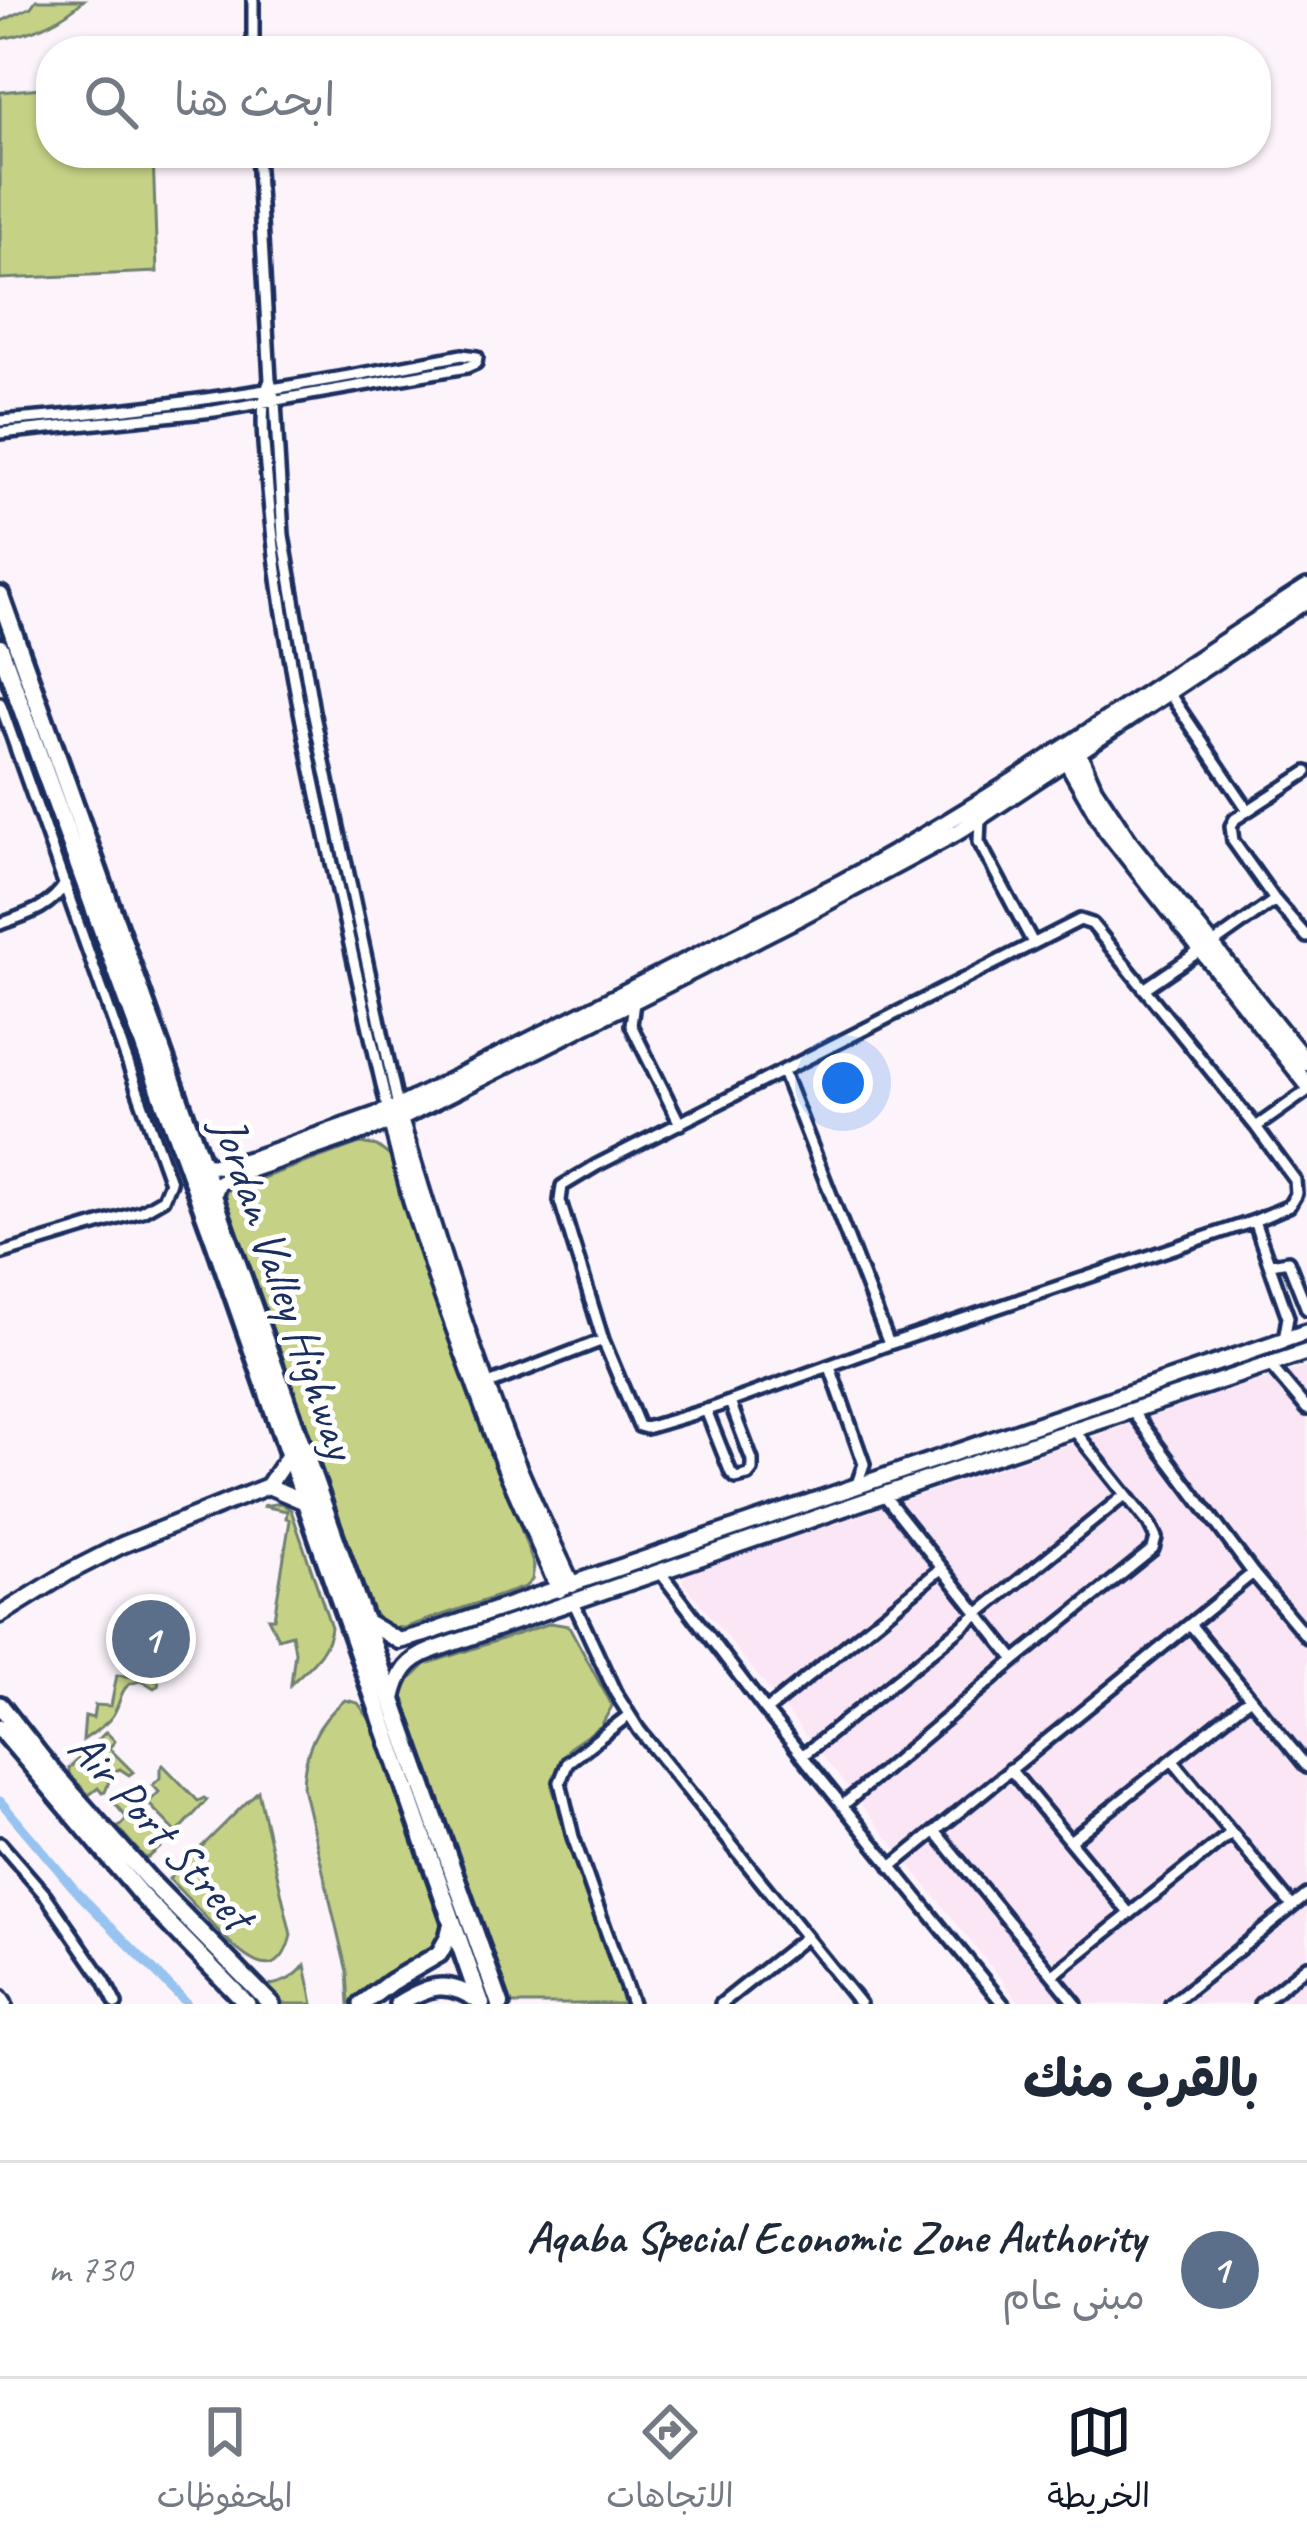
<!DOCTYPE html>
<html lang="ar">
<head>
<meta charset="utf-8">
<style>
  body { margin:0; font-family:Caveat,"Playpen Sans Arabic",sans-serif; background:#f6f6f7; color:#1f2937; direction:rtl }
  .you { position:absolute; left:843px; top:1083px; width:42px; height:42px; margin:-30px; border:9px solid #fff; border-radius:50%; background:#1a73e8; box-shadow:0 0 0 18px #1a73e833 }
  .badge { display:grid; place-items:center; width:78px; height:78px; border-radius:50%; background:#111827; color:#fff; font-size:39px; font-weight:700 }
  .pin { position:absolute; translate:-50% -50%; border:6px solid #fff; box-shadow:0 3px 12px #0006 }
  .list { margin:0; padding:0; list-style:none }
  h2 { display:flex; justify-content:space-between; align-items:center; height:156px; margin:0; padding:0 48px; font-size:51px }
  h2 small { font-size:39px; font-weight:400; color:#747a83 }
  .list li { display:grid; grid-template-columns:78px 1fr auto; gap:36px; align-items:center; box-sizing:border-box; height:216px; padding:0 48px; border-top:3px solid #e0e1e3 }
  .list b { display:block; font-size:45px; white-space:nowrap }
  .list p { margin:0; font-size:39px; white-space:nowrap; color:#747a83 }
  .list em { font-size:39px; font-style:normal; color:#747a83 }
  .icon { flex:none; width:66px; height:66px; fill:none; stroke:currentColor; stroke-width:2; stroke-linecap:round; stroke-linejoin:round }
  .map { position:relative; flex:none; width:1307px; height:2004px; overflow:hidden; direction:ltr }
  .search { position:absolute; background:#fff; box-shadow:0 3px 9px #0004; left:36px; right:36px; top:36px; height:132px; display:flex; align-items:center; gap:30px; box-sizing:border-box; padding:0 42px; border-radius:48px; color:#747a83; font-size:45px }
  .sheet { height:372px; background:#fff }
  nav { display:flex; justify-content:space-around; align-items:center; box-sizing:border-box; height:168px; border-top:3px solid #e0e1e3; background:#fff; font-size:33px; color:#747a83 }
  nav a { display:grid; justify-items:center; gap:6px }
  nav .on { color:#111827 }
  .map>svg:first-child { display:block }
</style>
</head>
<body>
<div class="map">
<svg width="1307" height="2004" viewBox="0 0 1307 2004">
  <rect width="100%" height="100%" fill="#fdf4fb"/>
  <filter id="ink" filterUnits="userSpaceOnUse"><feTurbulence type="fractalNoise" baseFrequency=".00833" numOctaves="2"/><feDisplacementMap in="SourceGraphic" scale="24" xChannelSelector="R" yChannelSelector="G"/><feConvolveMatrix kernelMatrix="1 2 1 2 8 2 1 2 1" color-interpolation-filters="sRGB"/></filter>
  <g filter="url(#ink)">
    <path fill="#fbe6f6" d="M1307 1367V2004H1021L682 1581 686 1574 1236 1388Z"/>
    <path fill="#c5d286" stroke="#708072" stroke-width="3" d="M36 0H84C60 22 32 34 0 39V22L31 7Z
      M51 87V153H153L157 272 0 279V92Z
      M360 1143 377 1146 390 1156 534 1566 532 1580 525 1587 404 1628 389 1627 374 1614 226 1208V1191Z
      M281 1503 291 1510 331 1627C328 1653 309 1666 291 1684L295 1652 292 1634 278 1638 268 1618H274L290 1520 286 1518 287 1511 262 1506Z
      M551 1623 569 1626 612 1706 601 1726 569 1748 552 1787 624 2004H510L402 1695 410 1680 426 1664Z
      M117 1675 158 1680 159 1685 154 1688 143 1681C115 1683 125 1702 110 1719 103 1727 92 1734 83 1740L85 1716 93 1718 95 1705 111 1706Z
      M345 1700 358 1703 370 1720 446 1928 432 1951 388 1975 349 2004 347 1972 303 1787C304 1751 316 1723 345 1700Z
      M106 1732 115 1741 109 1748 133 1772 129 1775 120 1769 114 1771 105 1792 102 1793 98 1788 89 1795 69 1774V1768Z
      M163 1765 198 1801 204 1798 207 1800 177 1833 148 1803 159 1792 153 1785 160 1778V1769Z
      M133 1787 139 1793 133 1800 171 1838 148 1858 144 1857 118 1828 127 1818 115 1804Z
      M258 1791 291 1935C276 1998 232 1945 209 1921 196 1907 183 1893 169 1879Z
      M305 1965 313 2004H283L264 1986C281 1984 294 1979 305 1965Z"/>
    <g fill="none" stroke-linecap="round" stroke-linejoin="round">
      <path stroke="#96c3f0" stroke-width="9" d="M0 1801 77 1892 187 2004"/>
      <defs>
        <path id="street" d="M253 0V51
          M257 153 270 380 275 402 283 535 313 711 398 1107
          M270 380C257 408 266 458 268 489 279 618 305 743 333 868 351 949 369 1030 388 1110
          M0 421C156 410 309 385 462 355L477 357
          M0 433 214 411 467 367 476 363 477 357
          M1169 693 1248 810
          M0 703 170 1182 163 1199 142 1211 0 1254
          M1307 772 1235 819 1231 826 1233 841 1275 900 1307 937
          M980 819 979 842 1033 943
          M1080 920 1092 924 1256 1127 1295 1180 1296 1194 1289 1206 1254 1221 889 1344 710 1409 646 1428 639 1426 603 1340 560 1201 562 1186 597 1165Z
          M0 924C27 914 49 909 65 884
          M1213 944 1275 900
          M1144 989 1201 950
          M634 1002 631 1025 680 1124
          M783 1072 889 1344
          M1256 1127 1307 1091
          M1254 1221 1288 1317 1284 1340
          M1271 1264 1288 1261 1307 1309
          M1269 1364 1307 1409
          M830 1367 864 1464 856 1487
          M486 1385 603 1340
          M706 1410 731 1473 736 1478 748 1475 752 1470V1460L730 1402
          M1131 1410 1253 1573 1307 1637
          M884 1495 1015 1660
          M660 1572 766 1711 1003 2004
          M573 1601 615 1692 639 1730 860 2004
          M1190 1624 1307 1767
          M766 1711 942 1568
          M629 1715 568 1762 560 1782 573 1837 632 2004
          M802 1756 1125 1495
          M1173 1761 1292 1906
          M1010 1769 1129 1913
          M843 1805 1015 1660 1153 1549 1156 1538 1149 1524 1074 1430
          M935 1831 1076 2004
          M1070 1841 1250 1698
          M0 1843 46 1896 104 1980 116 2004
          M891 1867 1253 1573
          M1053 1975 1231 1833
          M721 2004 804 1938
          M1171 2004 1307 1895
          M1260 2004 1307 1966"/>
        <path id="secondary" d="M1077 749 1094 788 1131 844 1307 1063
          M1063 755 1106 830 1307 1084
          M388 1110 411 1200 438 1284 503 1462 559 1590
          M201 1165 224 1166 251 1159 398 1107 842 882C1004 795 1153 686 1307 587
          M213 1196 218 1184 229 1177 395 1120
          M268 1486 303 1501
          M572 1585C550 1537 527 1490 508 1442 466 1336 433 1228 400 1119L798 918 958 832 1307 600
          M0 1615 71 1571 122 1545 268 1486 289 1455
          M365 1621 399 1641 425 1634 1307 1332
          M393 1699C399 1672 407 1660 433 1650L983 1460 1307 1352
          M0 1998 4 2004"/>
        <path id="primary" d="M0 1705 51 1770 150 1881 271 2004
          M0 1728 142 1896 247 2004
          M362 2004 391 1982 439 1954 448 1938 452 1922
          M398 2004C430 1984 448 1980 479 2001"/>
        <path id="highway" d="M0 596 500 2004
          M0 648 216 1244 481 2004"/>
      </defs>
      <use href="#street" stroke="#1b2f5e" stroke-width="18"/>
      <use href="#secondary" stroke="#1b2f5e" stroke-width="22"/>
      <use href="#primary" stroke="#1b2f5e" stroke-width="24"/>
      <use href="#highway" stroke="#1b2f5e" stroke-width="26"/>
      <use href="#street" stroke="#fff" stroke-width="9"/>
      <use href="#secondary" stroke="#fff" stroke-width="14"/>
      <use href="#primary" stroke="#fff" stroke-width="15"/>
      <use href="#highway" stroke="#fff" stroke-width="16"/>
    </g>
  </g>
  <g text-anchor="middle" stroke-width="10" stroke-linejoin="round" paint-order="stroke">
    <g font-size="48" fill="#1b2f5e" stroke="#fff">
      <text transform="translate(286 1287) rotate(71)" y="17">Jordan Valley Highway</text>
      <text transform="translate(162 1830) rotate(48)" y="17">Air Port Street</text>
    </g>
  </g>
</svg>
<div class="you"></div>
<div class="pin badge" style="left:151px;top:1639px;background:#5c6f8a">1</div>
<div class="search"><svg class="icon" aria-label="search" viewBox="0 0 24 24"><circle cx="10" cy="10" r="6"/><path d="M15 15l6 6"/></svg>ابحث هنا</div>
</div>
<section class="sheet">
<h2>بالقرب منك<small></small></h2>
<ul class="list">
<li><span class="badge" style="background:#5c6f8a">1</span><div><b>Aqaba Special Economic Zone Authority</b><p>مبنى عام</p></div><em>730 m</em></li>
</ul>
</section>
<nav>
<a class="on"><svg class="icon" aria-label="map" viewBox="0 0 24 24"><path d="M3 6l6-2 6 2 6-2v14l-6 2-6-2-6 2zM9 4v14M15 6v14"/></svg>الخريطة</a>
<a><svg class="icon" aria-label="directions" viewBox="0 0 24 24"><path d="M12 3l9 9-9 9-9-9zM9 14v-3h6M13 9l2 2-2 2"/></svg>الاتجاهات</a>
<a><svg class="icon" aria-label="saved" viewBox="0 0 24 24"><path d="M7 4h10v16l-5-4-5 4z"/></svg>المحفوظات</a>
</nav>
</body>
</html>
